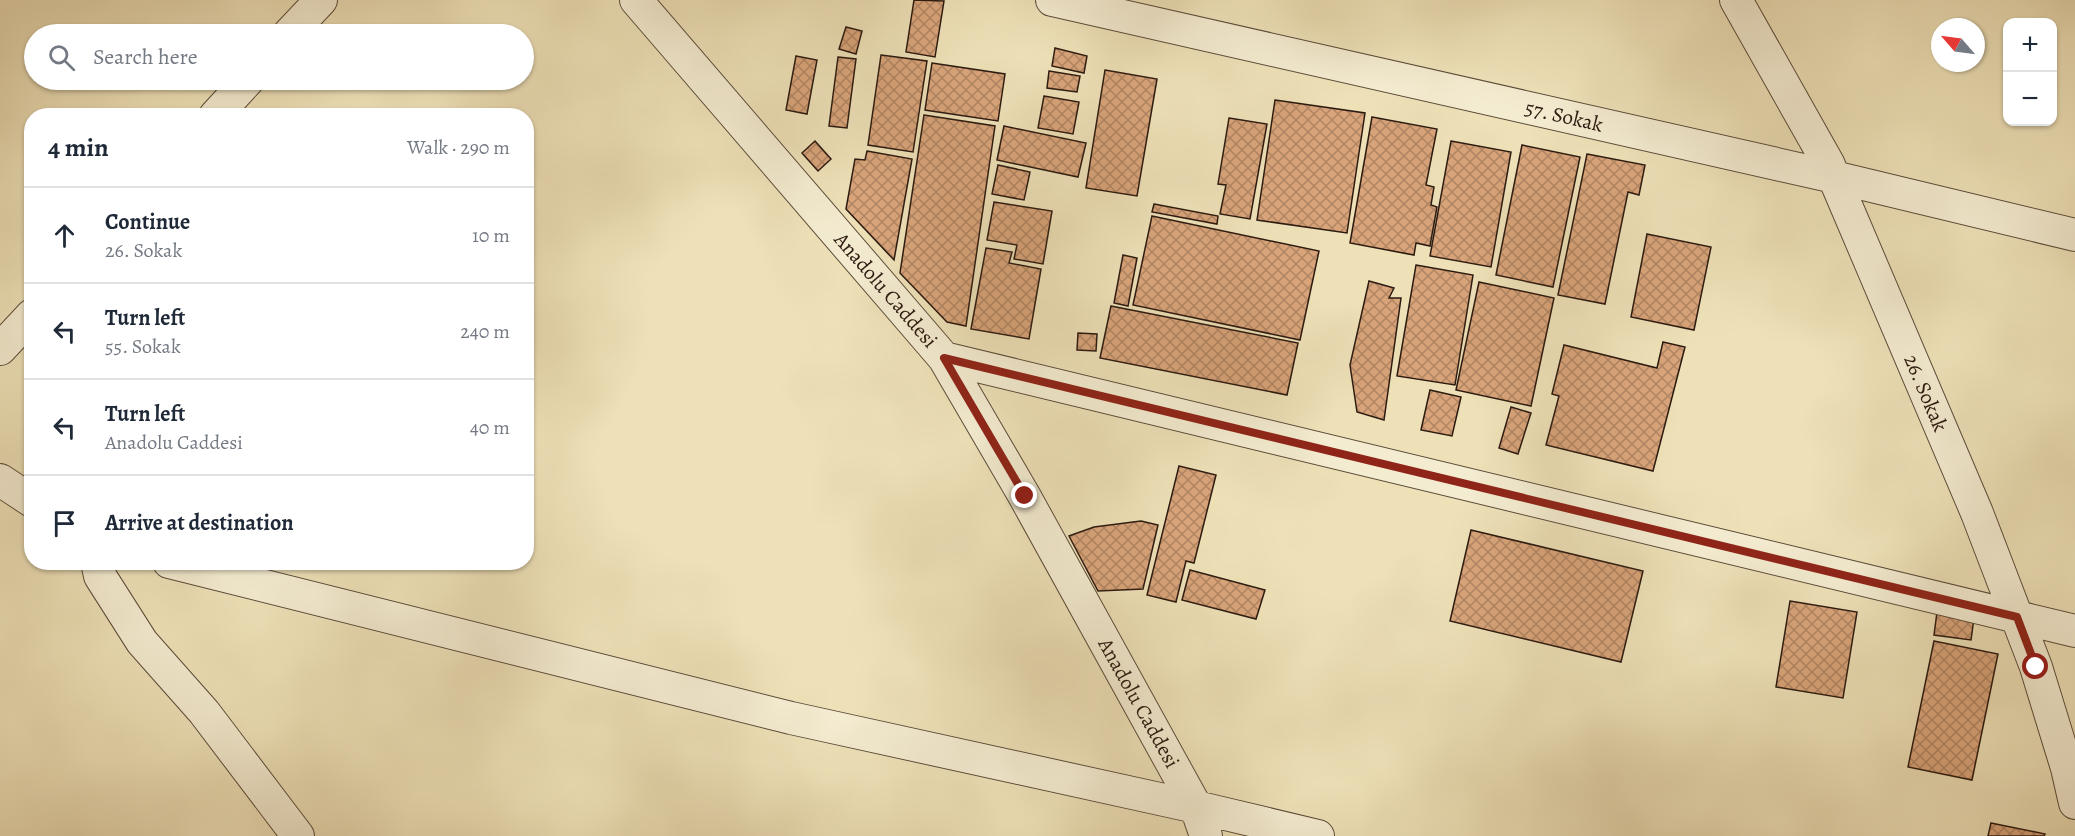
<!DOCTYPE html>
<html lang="en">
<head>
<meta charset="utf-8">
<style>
  body { margin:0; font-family:Alegreya,serif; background:#f2f2f3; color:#1f2937 }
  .controls { position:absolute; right:18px; top:18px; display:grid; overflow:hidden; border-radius:12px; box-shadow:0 2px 4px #0004 }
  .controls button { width:54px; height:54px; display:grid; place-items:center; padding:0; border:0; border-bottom:2px solid #e0e1e3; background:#fff; color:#1f2937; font:30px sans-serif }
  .compass { position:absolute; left:1931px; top:18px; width:54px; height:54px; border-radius:50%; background:#fff; box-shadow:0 2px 4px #0004; rotate:298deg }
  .stop { position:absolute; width:18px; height:18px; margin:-14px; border:4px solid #8f2418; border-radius:50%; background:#fff }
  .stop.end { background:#8f2418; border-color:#fff; box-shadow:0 2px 6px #0008 }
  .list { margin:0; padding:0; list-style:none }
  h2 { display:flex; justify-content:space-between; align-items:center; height:78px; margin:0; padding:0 24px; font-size:26px }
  h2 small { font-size:20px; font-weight:400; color:#747a83 }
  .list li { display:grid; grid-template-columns:39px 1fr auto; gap:18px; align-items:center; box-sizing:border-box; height:96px; padding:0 24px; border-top:2px solid #e0e1e3 }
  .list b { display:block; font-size:22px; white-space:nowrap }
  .list p { margin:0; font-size:20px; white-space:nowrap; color:#747a83 }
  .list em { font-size:20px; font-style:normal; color:#747a83 }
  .icon { flex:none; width:33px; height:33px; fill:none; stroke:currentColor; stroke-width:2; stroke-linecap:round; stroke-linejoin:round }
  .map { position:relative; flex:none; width:2075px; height:836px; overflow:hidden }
  .search { position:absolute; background:#fff; box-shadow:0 2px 4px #0004; left:24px; top:24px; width:510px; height:66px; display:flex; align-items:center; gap:15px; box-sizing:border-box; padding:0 21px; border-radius:33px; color:#747a83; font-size:22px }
  .panel { position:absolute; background:#fff; box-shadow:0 2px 4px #0004; left:24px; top:108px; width:510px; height:462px; border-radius:24px }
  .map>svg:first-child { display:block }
</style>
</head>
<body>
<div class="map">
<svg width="2075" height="836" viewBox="0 0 2075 836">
  <defs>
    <pattern id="building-cross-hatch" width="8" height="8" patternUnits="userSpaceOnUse" patternTransform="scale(1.5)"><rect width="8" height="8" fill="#d9a47a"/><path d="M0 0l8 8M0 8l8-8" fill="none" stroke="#b08563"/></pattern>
  </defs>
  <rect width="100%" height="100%" fill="#eee1b8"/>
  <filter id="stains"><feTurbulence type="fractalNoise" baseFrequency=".00333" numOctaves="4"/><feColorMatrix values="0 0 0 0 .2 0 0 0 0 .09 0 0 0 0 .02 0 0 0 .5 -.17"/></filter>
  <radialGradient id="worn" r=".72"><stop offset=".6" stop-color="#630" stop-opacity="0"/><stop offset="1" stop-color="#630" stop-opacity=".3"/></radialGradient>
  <path fill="url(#building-cross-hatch)" stroke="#2c1a10" stroke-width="1.5" d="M914 0 944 1 935 57 906 52Z
    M846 27 862 31 856 54 839 49Z
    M1055 48 1087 56 1084 73 1052 66Z
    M881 55 927 61 913 152 868 145Z
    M796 56 817 60 807 114 786 110Z
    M838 57 856 59 847 128 829 126Z
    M932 63 1005 74 998 121 925 110Z
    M1105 70 1157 79 1137 196 1086 188Z
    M1049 71 1080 76 1077 92 1047 88Z
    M1044 96 1079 102 1073 134 1038 128Z
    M1275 100 1365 113 1347 233 1257 220Z
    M924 115 995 126 966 326 947 322 900 273Z
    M1372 117 1437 129 1426 185 1434 187 1431 205 1437 207 1430 246 1416 243 1414 255 1350 243Z
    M1229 118 1267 124 1250 219 1220 214 1226 185 1218 184Z
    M1004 126 1086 143 1078 177 997 160Z
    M815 141 831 159 818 171 802 153Z
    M1451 141 1511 152 1491 267 1430 256Z
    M1522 145 1580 157 1553 287 1496 275Z
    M867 151 912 159 894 260 846 209 855 159 865 160Z
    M1587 154 1645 165 1639 195 1628 192 1605 304 1558 295Z
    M998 165 1030 172 1024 200 992 194Z
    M994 202 1052 211 1043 264 1014 259 1017 245 987 240Z
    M1154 204 1218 216 1217 224 1152 212Z
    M1152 216 1319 251 1300 340 1133 305Z
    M1647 234 1711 247 1694 330 1631 317Z
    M986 248 1012 252 1009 263 1041 269 1029 339 971 329Z
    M1123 255 1137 258 1128 306 1114 303Z
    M1416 265 1473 275 1455 385 1397 376Z
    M1369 281 1394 288 1389 298H1401L1384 420 1357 412 1350 365Z
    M1479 282 1554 298 1531 406 1456 390Z
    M1111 306 1298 343 1287 395 1100 358Z
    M1078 333 1097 334 1096 351 1077 350Z
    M1663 342 1685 347 1653 471 1546 445 1559 396 1552 394 1564 345 1657 368Z
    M1430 390 1461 397 1452 436 1421 430Z
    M1511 407 1531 413 1518 454 1499 448Z
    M1179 466 1216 475 1194 563 1186 561 1176 602 1147 595Z
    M1141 521 1158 525 1143 589 1098 591 1069 536 1094 527Z
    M1471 530 1643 571 1621 662 1450 621Z
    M1190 570 1265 590 1256 619 1182 600Z
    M1790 601 1857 612 1843 698 1776 687Z
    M1937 612 1974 618 1971 640 1934 635Z
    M1934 641 1998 654 1972 780 1908 767Z
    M1991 823 2045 834 2044 836H1988Z"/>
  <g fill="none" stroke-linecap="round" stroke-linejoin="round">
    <defs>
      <path id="minor" d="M636 0 944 358 1025 497 1196 807 1206 836
        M1052 0 1834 177 2075 235
        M1736 0 1828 163 1977 513 2036 667 2067 768 2075 803
        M289 34 321 0
        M215 116 248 80
        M0 349 32 315
        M944 358 2075 631
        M0 480 32 501
        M97 562 100 576 142 642 204 712 298 836
        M169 562 791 718 1196 807 1318 836"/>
    </defs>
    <use href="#minor" stroke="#5c4c3a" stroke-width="34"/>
    <use href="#minor" stroke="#f4ecd1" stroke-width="32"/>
  </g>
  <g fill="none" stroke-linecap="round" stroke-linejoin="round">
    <path stroke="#8f2418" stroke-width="8" d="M1025 496 944 358 2017 617 2036 667"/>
  </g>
  <g text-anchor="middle" stroke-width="4.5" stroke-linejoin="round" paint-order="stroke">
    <g font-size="21" fill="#2c1a10" stroke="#f4ecd1">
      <text transform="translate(1564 116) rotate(13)" y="7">57. Sokak</text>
      <text transform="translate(886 290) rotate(49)" y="7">Anadolu Caddesi</text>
      <text transform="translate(1926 393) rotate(67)" y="7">26. Sokak</text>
      <text transform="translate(1139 703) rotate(61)" y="7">Anadolu Caddesi</text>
    </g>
  </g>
  <rect width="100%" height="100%" filter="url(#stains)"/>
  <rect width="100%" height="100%" fill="url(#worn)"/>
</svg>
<div class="controls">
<button>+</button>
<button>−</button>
</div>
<svg class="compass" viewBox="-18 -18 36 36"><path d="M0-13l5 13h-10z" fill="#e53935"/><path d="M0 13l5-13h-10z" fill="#747a83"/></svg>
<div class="stop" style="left:2036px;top:667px"></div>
<div class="stop end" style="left:1025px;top:496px"></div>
<div class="search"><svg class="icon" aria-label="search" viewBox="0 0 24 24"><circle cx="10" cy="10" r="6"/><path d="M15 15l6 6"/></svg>Search here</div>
<section class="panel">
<h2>4 min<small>Walk · 290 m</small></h2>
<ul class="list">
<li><svg class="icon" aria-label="ahead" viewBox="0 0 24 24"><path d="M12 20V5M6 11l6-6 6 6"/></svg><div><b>Continue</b><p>26. Sokak</p></div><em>10 m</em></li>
<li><svg class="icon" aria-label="left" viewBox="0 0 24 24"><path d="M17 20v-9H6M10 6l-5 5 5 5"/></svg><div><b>Turn left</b><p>55. Sokak</p></div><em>240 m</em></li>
<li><svg class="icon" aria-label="left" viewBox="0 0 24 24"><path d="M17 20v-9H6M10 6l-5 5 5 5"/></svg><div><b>Turn left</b><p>Anadolu Caddesi</p></div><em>40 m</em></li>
<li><svg class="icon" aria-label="arrive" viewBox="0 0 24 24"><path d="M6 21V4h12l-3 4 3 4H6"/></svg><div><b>Arrive at destination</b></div></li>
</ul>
</section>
</div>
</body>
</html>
